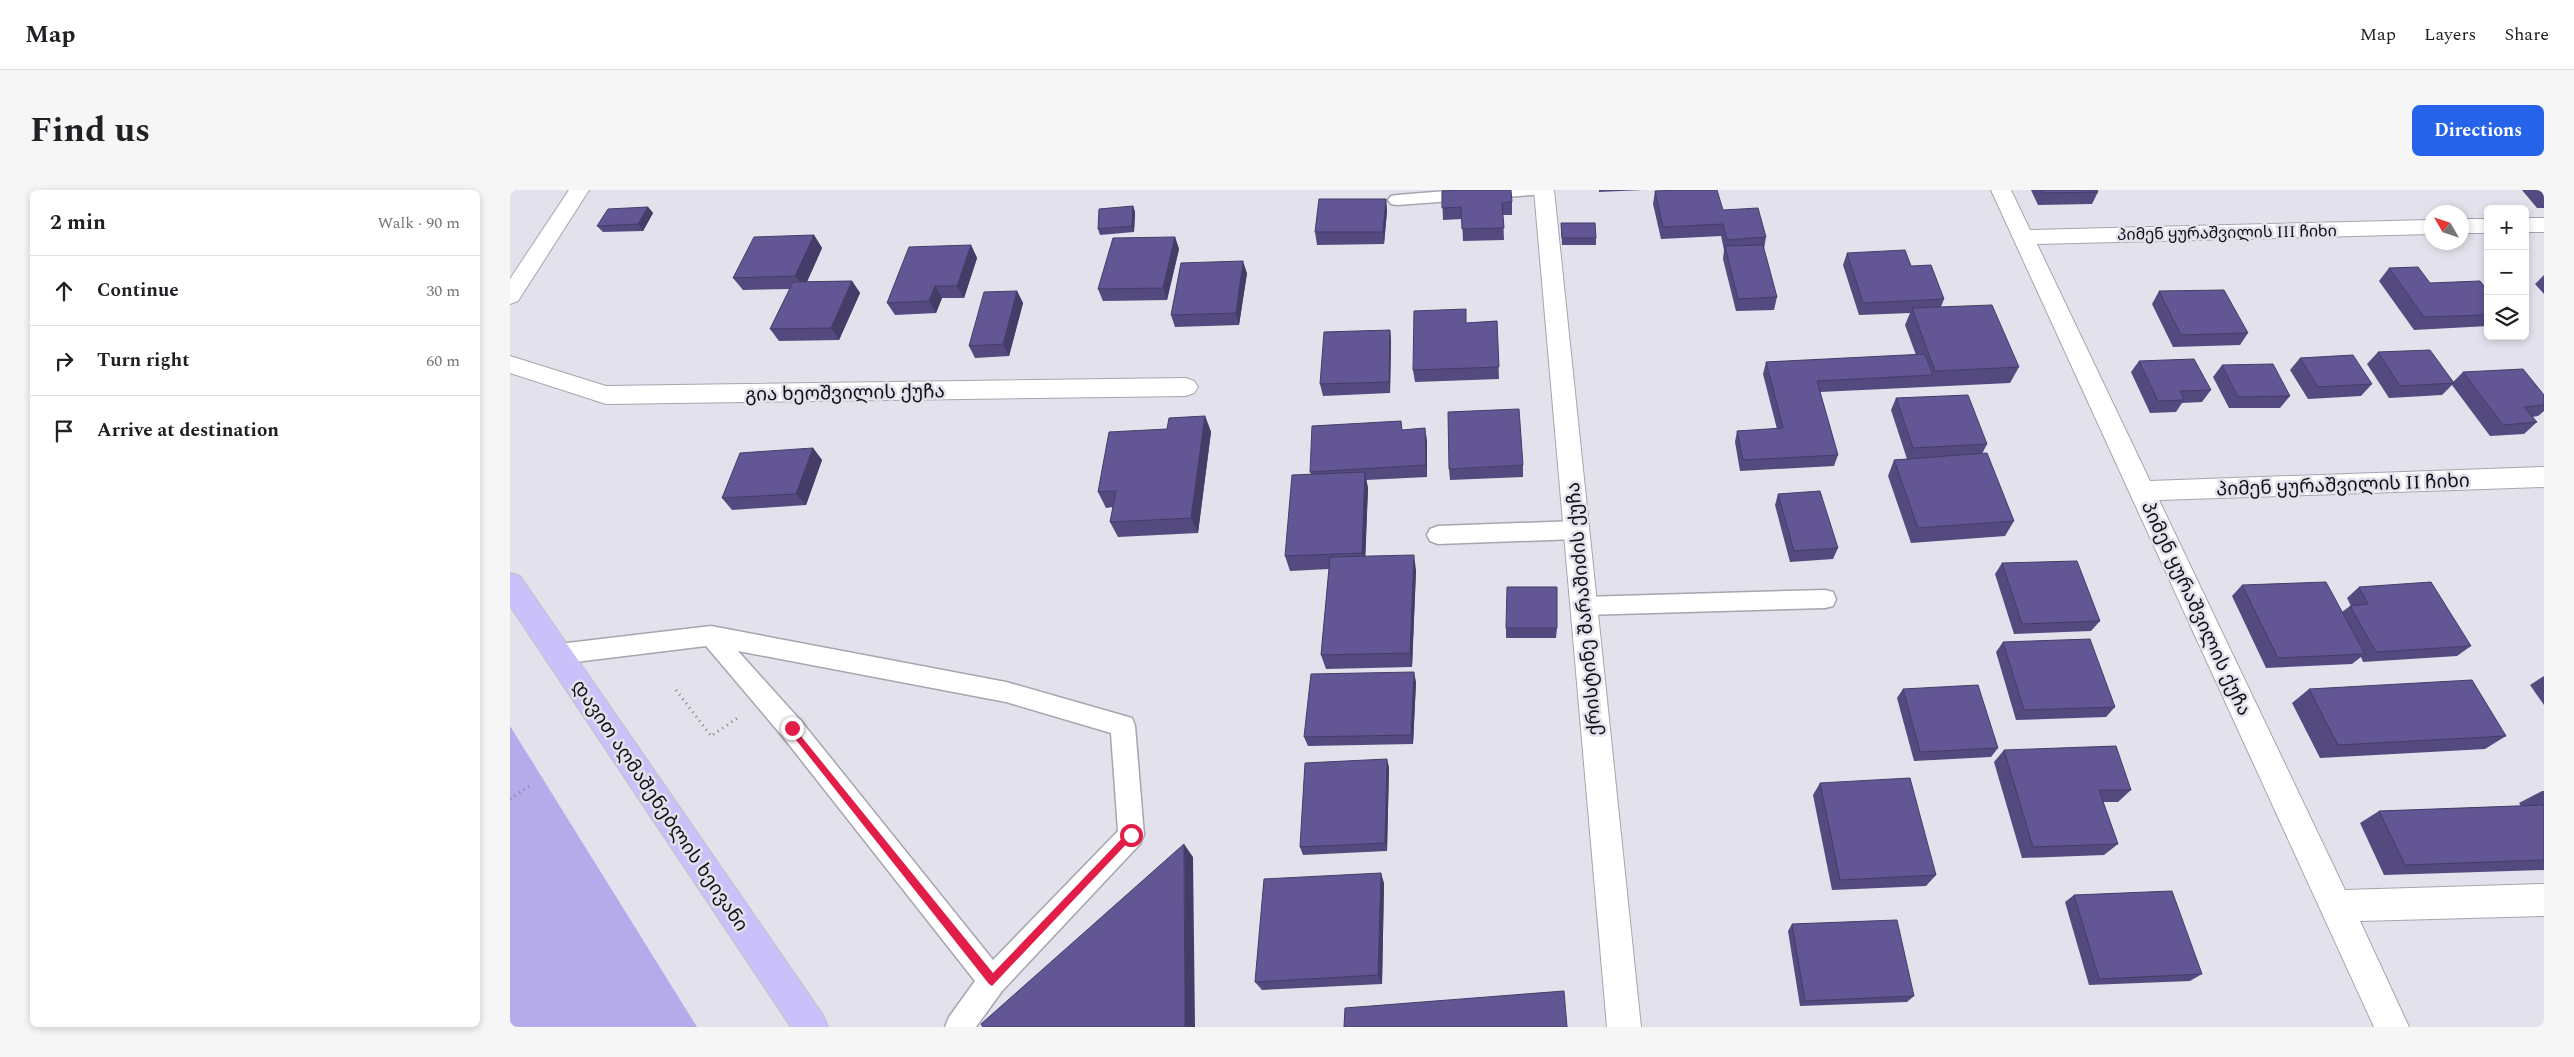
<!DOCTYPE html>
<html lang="en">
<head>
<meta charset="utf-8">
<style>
  body { margin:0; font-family:Spectral,"Noto Sans Georgian",serif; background:#f6f6f6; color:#202124 }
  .controls { position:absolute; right:15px; top:15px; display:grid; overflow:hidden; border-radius:8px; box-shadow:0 2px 8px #0003 }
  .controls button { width:45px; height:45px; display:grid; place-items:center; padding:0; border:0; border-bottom:1px solid #e0e0e0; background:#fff; color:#202124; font:25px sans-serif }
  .compass { position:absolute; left:1914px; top:15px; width:45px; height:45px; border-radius:50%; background:#fff; box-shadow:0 2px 8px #0003; rotate:309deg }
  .stop { position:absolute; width:15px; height:15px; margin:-11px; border:4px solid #e11d48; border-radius:50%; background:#fff }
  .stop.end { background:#e11d48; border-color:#fff; box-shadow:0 1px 5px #0008 }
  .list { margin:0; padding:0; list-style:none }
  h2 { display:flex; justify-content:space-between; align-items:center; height:65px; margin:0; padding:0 20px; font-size:21px }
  h2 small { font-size:16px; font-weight:400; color:#757577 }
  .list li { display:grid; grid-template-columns:32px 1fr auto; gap:15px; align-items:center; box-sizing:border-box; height:70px; padding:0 20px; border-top:1px solid #e0e0e0 }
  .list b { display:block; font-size:19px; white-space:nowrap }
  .list em { font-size:16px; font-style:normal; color:#757577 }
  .icon { flex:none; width:28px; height:28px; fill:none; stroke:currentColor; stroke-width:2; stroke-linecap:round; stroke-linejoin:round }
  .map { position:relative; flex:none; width:2034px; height:837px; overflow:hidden; border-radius:8px }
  header { display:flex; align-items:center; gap:30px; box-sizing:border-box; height:70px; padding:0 25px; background:#fff; border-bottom:1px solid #e0e0e0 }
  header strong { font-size:24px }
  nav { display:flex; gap:28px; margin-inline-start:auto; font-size:18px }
  .intro { display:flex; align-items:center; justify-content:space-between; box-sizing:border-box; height:120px; padding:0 30px }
  h1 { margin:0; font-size:35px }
  .button { padding:12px 22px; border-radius:8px; background:#2563eb; color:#fff; font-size:18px; font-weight:700 }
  main { display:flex; gap:30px; padding:0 30px }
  aside { flex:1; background:#fff; border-radius:8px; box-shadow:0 2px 8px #0003 }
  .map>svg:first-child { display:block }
</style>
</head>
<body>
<header>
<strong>Map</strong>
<nav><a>Map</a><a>Layers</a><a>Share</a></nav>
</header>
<div class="intro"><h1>Find us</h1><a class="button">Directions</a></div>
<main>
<aside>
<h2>2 min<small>Walk · 90 m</small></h2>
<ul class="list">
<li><svg class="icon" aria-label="ahead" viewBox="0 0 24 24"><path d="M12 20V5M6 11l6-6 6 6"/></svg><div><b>Continue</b></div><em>30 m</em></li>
<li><svg class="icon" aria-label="right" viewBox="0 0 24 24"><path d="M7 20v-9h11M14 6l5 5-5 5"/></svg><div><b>Turn right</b></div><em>60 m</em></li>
<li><svg class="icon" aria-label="arrive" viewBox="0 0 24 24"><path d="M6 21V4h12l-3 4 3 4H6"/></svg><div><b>Arrive at destination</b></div></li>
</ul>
</aside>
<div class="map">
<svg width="2034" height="837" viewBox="0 0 2034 837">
  <rect width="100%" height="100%" fill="#e2e1ec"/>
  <path fill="#b5abea" d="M0 536 187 837H0Z"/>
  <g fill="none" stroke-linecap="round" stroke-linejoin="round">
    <defs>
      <path id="service" d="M949 0H1030L1028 4 1022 5 887 15 881 14 878 10 881 6 887 5Z
        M1066 331 1074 334 1077 340 1074 346 1066 349 928 354 920 351 917 345 920 339 928 336Z
        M1315 400 1323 402 1326 409 1323 416 1315 418 1073 425 1065 423 1062 416 1065 409 1073 407Z
        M201 436 496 492 622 528 625 536 634 645 630 654 492 801 466 837H435L439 827 465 791 273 547 196 456 49 474 41 471 37 464 41 457 49 454ZM228 461 496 512 601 543 608 641 483 770 291 531Z"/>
      <path id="minor" d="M59 0H79L8 111 0 114V89Z
        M1024 0H1044L1131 837H1097Z
        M1481 0H1501L1520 40 1921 30V44L1527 54 1640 291 2034 277V297L1649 310 1835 700 2034 694V726L1850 731 1899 837H1864Z
        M2015 28H2034V42H2015Z
        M1951 29H1978V43H1951Z
        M0 166 96 196 676 188 684 191 688 197 684 203 676 206 96 214 0 183Z"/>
      <path id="trunk" d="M0 383 10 386 313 825 318 837H281L0 416Z"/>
    </defs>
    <use href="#service" stroke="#a6a5af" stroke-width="3"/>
    <use href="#minor" stroke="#a6a5af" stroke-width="2"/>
    <use href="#trunk" stroke="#c1c1c2" stroke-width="2"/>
    <path stroke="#83828a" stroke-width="3" stroke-dasharray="1 4.5" stroke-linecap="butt" d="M166 500 201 546 229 527
      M0 609 21 595"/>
    <use href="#service" fill="#fff" fill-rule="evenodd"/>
    <use href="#minor" fill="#fff" fill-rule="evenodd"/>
    <use href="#trunk" fill="#cac0fa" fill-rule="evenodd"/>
  </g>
  <path fill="#544a7f" d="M1089 0H1133L1089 2Z
    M1521 0H1587L1588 2 1582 14 1528 15Z
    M2012 0H2034V18H2027Z
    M932 1 1002 12V25H993L994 50 953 51 952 29 933 30Z
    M1145 1 1213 20 1256 47 1254 59 1267 107 1264 120 1226 121 1213 69 1214 60 1211 46 1151 49 1143 14Z
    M876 9 877 21 874 54 807 55 805 42Z
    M623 16 625 22 624 42 590 45 588 39Z
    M138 17 143 23 133 41 93 42 87 36Z
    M1051 33 1086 48V55H1052Z
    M304 45 312 58 297 92 342 91 350 103 329 150 269 151 260 139 280 99 233 100 223 88Z
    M665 47 669 59 657 110 593 111 588 99Z
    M461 55 467 68 454 108H432L426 123 385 125 377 113Z
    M1337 63 1401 76 1434 109 1431 117 1509 177 1500 193 1310 202 1328 265 1324 276 1230 281 1225 252 1227 241 1267 239 1253 184 1256 172 1406 165 1395 135 1400 123 1349 125 1333 75Z
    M1879 78 1920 93 1978 101V136L1904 140 1869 91Z
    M737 83 729 135 665 137 661 125Z
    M2034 85V104L2025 94Z
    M507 101 513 113 499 166 465 168 459 156Z
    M1649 101 1738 143 1730 155 1663 157 1642 114Z
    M987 131 989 189 905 192 903 180 957 133Z
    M880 140 881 152 880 203 813 206 810 194Z
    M1868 162 1943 192 1953 182 2034 205V221L2028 226 2022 227 2027 232 2014 244 1980 246 1942 195 1932 205 1879 208 1857 174Z
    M1790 168 1862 194 1851 206 1798 209 1780 180Z
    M1629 171 1701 200 1692 212 1672 213 1666 222 1640 223 1621 182Z
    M1712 175 1780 206 1770 218H1719L1703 187Z
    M1386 208 1477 254 1472 264 1504 331 1495 346 1401 353 1378 286 1384 270 1397 269 1381 220Z
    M695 226 701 242 688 343 608 347 600 332 603 317 596 318 588 302 657 239Z
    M892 240 917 250V287L856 290 858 298 855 366 906 380 902 477 816 479 811 465 819 379 780 381 775 366 801 284 800 282Z
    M303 258 312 270 296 315 222 320 212 308Z
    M1013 275V287L940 290 939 279Z
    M1268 304 1328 358 1323 369 1280 372 1265 315Z
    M1492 373 1590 431 1581 441 1504 444 1485 384Z
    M1732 395 1832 422 1840 416H1841L1837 408 1849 397 1961 456 1947 466 1853 472 1851 467 1842 474 1756 478 1722 406Z
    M996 438H1047L1046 448H996Z
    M1493 452 1605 517 1596 527 1506 530 1486 462Z
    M2034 486V515L2020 495Z
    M906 492 903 554 798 556 794 547Z
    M1393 499 1488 558 1481 567 1404 571 1387 508Z
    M1799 499 1996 546 1975 559 1810 568 1782 513Z
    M1494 560 1621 600 1608 612H1593L1608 654 1594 665 1512 668 1484 572Z
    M879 577 877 661 793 665 790 657Z
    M1310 593 1426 685 1416 696 1322 700 1303 605Z
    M2032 601H2034V680L1874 685 1850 633 1869 621 2011 616 2009 613Z
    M874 693 872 794 752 800 745 792Z
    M1564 705 1692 784 1680 791 1579 795 1555 712Z
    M1282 734 1404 806 1397 812 1290 816 1278 741Z"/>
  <path fill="#453c68" d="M876 9 877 21 874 54 873 42Z
    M623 16 625 22 624 42 622 36Z
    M138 17 143 23 133 41 128 34Z
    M304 45 312 58 294 98 285 86Z
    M665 47 669 59 657 110 653 98Z
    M461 55 467 68 454 108 447 96Z
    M733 71 737 83 729 135 726 123Z
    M342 91 350 103 329 150 321 138Z
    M425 96 432 108 426 123 419 111Z
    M507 101 513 113 499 166 493 154Z
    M880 140 881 152 880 203 879 192Z
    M695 226 701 242 688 343 681 328Z
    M915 238 917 250V287L916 275Z
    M303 258 312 270 296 315 286 304Z
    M855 282 858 298 855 378 852 363Z
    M904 365 906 380 902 477 900 463Z
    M904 482 906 492 903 554 901 545Z
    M877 569 879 577 877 661 875 653Z
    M674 654 683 667 685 837H675Z
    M871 683 874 693 872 794 868 785Z"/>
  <path fill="#625694" stroke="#453c68" d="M952 0H1001L1002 12 992 13 994 38 952 39 951 17 932 18V1Z
    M1169 0H1207L1213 20 1248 18 1256 47 1217 50 1213 34 1153 37 1145 1Z
    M1532 0H1587L1588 2 1533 3Z
    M809 9H876L873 42H805Z
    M623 16 622 36 588 39 589 19Z
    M138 17 128 34 87 36 98 19Z
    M1051 33H1085L1086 48H1052Z
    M304 45 285 86 223 88 244 47Z
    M665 47 653 98 588 99 603 48Z
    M461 55 447 96H425L419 111 377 113 399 57Z
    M1253 55 1267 107 1228 109 1215 56Z
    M1395 60 1401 76 1421 75 1434 109 1353 113 1337 63Z
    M733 71 726 123 661 125 671 73Z
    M1908 77 1920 93 1970 91 1978 101V125L1914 127 1879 78Z
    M342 91 321 138 260 139 283 92Z
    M1714 100 1738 143 1671 145 1649 101Z
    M507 101 493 154 459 156 474 102Z
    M1482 115 1509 177 1425 181 1402 118Z
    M956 119V133L987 131 989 177 903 180 904 121Z
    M880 140 879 192 810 194 814 142Z
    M1920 160 1944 193 1890 196 1868 162Z
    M1415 164 1423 185 1307 191 1328 265 1233 270 1227 241 1273 238 1256 172Z
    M1843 165 1862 194 1808 197 1790 168Z
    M1684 169 1701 200 1670 201 1674 210 1648 211 1629 171Z
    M1763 174 1780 206 1728 207 1712 175Z
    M2013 179 2034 205V215L2014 217 2027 232 1993 235 1953 182Z
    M1458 205 1477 254 1403 258 1386 208Z
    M1009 219 1013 275 939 279 938 222Z
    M695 226 681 328 600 332 606 301 588 302 599 242 657 239 659 228Z
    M891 231 892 240 915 238 916 275 800 282 802 236Z
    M303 258 286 304 212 308 230 263Z
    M1477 263 1504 331 1408 338 1384 270Z
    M855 282 852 363 775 366 782 285Z
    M1310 301 1328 358 1284 361 1268 304Z
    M904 365 900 463 811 465 820 367Z
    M1567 371 1590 431 1512 434 1492 373Z
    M1816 392 1855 464 1768 468 1732 395Z
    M1921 392 1961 456 1866 462 1840 416 1858 414 1849 397Z
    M997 397H1047V438H996Z
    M1580 449 1605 517 1514 520 1493 452Z
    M904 482 901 545 794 547 801 484Z
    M1962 490 1996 546 1828 555 1799 499Z
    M1468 495 1488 558 1410 562 1393 499Z
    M1606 556 1621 600H1589L1608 654 1523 657 1494 560Z
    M877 569 875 653 790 657 795 573Z
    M1400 588 1426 685 1330 690 1310 593Z
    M2034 615V670L1895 675 1869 621Z
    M674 654 675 837H473L471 834Z
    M871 683 868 785 745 792 754 689Z
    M1662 701 1692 784 1589 789 1564 705Z
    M1387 730 1404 806 1295 811 1282 734Z
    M1054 801 1057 837H834L835 818Z"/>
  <path fill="#e11d48" d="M282 535 483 783 618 642 621 640 625 645 482 796 479 794 279 541V536Z"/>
  <g text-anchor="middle" stroke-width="5" stroke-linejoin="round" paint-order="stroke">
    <g font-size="16" fill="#111014" stroke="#e2e1ec">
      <text transform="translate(1717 42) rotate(-1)" y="6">პიმენ ყურაშვილის III ჩიხი</text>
    </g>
    <g font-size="19" fill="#111014" stroke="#e2e1ec">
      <text transform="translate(335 202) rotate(-1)" y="7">გია ხეოშვილის ქუჩა</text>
      <text transform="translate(1833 294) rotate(-2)" y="7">პიმენ ყურაშვილის II ჩიხი</text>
      <text transform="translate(1687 418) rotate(65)" y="7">პიმენ ყურაშვილის ქუჩა</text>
      <text transform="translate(1073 419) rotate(-95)" y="7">ქრისტინე შარაშიძის ქუჩა</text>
      <text transform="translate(151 615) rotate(56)" y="7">დავით აღმაშენებლის ხეივანი</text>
    </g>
  </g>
</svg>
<div class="controls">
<button>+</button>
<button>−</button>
<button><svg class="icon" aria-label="layers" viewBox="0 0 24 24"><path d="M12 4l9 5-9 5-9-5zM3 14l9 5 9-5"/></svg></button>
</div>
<svg class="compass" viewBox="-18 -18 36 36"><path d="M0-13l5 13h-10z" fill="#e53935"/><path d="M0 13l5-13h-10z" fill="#757577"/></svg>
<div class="stop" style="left:621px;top:645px"></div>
<div class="stop end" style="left:282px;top:538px"></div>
</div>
</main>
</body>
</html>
